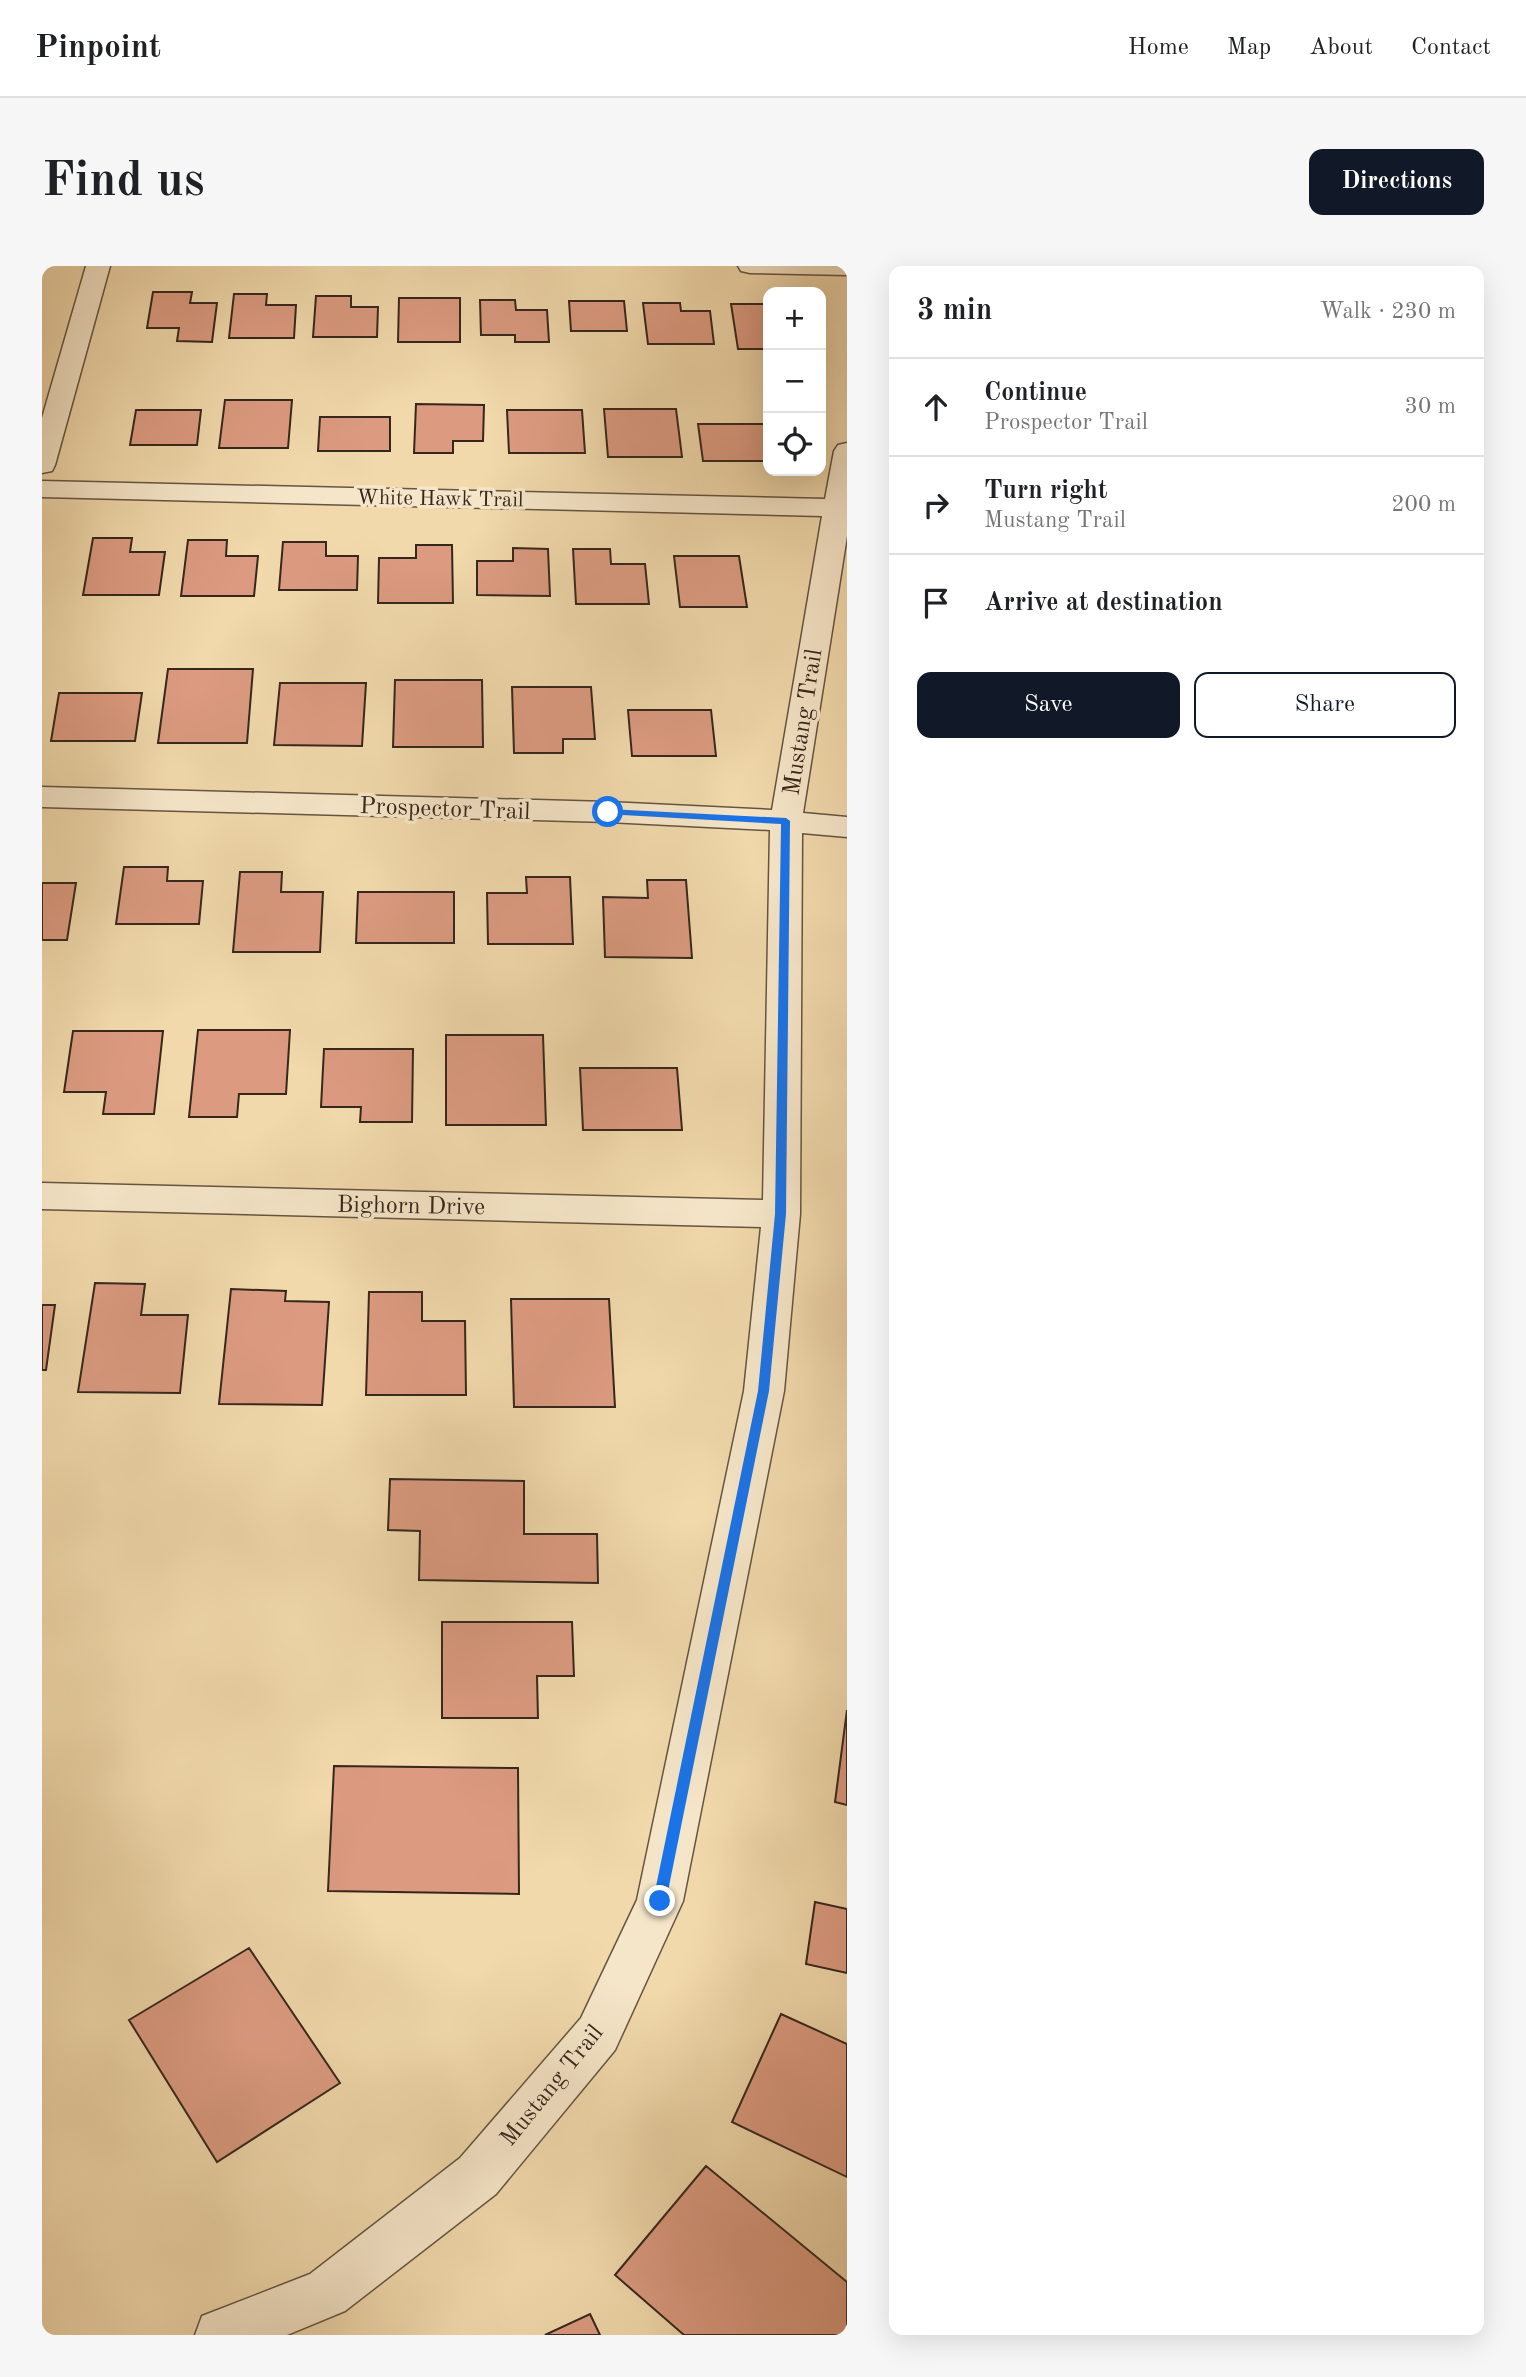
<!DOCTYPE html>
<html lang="en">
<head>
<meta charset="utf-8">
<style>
  body { margin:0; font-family:"Old Standard TT",serif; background:#f6f6f6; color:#202124 }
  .controls { position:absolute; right:21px; top:21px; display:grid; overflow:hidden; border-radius:14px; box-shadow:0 7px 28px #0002 }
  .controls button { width:63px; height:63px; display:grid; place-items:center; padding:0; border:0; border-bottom:2px solid #e0e0e0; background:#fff; color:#202124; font:35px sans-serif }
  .stop { position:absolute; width:21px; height:21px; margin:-16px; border:5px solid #1a73e8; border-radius:50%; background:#fff }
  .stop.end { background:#1a73e8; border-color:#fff; box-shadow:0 2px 7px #0008 }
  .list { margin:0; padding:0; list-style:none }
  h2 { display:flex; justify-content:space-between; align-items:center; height:91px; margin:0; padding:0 28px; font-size:30px }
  h2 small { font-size:23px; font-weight:400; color:#757577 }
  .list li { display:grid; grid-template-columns:46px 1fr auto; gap:21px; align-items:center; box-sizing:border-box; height:98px; padding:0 28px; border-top:2px solid #e0e0e0 }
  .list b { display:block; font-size:26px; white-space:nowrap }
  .list p { margin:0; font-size:23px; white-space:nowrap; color:#757577 }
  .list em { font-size:23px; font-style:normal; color:#757577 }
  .actions { display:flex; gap:14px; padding:21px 28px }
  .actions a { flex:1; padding:16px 0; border:2px solid #111827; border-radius:14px; text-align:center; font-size:24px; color:#111827 }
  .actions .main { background:#111827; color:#fff }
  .icon { flex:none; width:38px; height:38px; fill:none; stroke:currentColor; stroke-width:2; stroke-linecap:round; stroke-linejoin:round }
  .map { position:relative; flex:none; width:805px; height:2069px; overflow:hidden; border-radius:14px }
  header { display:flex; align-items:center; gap:42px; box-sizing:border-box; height:98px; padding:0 35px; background:#fff; border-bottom:2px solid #e0e0e0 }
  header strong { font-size:33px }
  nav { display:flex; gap:38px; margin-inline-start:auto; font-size:24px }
  .intro { display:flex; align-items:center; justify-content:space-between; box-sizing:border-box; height:168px; padding:0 42px }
  h1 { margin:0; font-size:49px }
  .button { padding:18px 32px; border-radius:14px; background:#111827; color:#fff; font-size:24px; font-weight:700 }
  main { display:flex; gap:42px; padding:0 42px }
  aside { flex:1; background:#fff; border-radius:14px; box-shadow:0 7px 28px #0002 }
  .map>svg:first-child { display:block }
</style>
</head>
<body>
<header>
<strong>Pinpoint</strong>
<nav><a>Home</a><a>Map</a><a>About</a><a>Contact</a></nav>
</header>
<div class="intro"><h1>Find us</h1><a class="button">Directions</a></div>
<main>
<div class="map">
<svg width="805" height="2069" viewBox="0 0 805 2069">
  <rect width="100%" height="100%" fill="#f1d9ac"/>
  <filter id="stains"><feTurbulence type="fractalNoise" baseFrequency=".00286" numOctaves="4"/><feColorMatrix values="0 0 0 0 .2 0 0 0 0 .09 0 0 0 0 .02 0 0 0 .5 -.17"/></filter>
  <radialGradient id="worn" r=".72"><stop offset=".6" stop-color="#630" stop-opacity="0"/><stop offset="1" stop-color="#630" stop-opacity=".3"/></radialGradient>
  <path fill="#dc9b81" stroke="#36271d" stroke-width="2" d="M111 26H150L148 37H175L170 76 135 75 137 62H105Z
    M192 28H225L224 39H254L252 72H187Z
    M274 30H309V41H336L335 71H271Z
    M357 32H418V76H356Z
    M438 34H473L474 44H505L507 76H473V69H439Z
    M527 35H582L585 65H529Z
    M601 37H638L639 45H668L672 78H606Z
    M689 38H723L726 49V83H696Z
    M183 134H250L246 182H177Z
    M374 138 442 139 441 175H411V187H372Z
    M562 143H634L640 191H566Z
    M94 144H159L155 179H88Z
    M465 144H540L543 187H467Z
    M278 151H348V185H276Z
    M656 158H726V195H661Z
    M51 272H90L88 286H123L117 329H41Z
    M146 274H185L184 290H216L212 330H139Z
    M241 276H284V290H316L315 324H237Z
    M374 279H410L411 337H336L337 292H374Z
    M471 282 506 283 508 330 435 329V295H471Z
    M531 283H568L569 298H603L607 338H534Z
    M632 290H697L705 341H638Z
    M126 403H211L205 477H116Z
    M353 414H440L441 481H351Z
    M238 417H324L320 480 232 479Z
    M470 421H549L553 473H521V487H472Z
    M17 427H100L93 475H9Z
    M586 444H669L674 490H590Z
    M82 601H126L125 615H161L157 658H74Z
    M198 606H240L239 626H281L278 686H191Z
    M484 611H528L531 678H446L445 627H485Z
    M605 614H644L650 692 563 691 561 631 606 632Z
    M0 617H34L25 674H0Z
    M316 626H412V677H314Z
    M156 764H248L244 828H197L195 851H147Z
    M31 765H121L112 848H61L64 826H22Z
    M404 769H501L504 859H404Z
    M282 783H371L370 856H318L319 841H279Z
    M538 802H635L640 864H541Z
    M53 1017 103 1018 99 1049H146L138 1127 36 1126Z
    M189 1023 244 1025 243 1035 287 1036 280 1139 177 1138Z
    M327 1026H380V1055H423L424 1129H324Z
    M469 1033H567L573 1141H472Z
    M0 1039H13L4 1104H0Z
    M348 1213 482 1215V1268H555L556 1317 377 1314 378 1265 346 1264Z
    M400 1356H530L532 1410H495L496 1452H400Z
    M805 1444V1539L793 1536Z
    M292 1500 476 1502 477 1628 286 1625Z
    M773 1636 805 1643V1707L764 1698Z
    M207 1682 298 1817 175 1896 87 1754Z
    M739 1748 805 1778V1911L690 1856Z
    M664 1900 805 2016V2069H642L573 2009Z
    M548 2048 558 2069H503Z"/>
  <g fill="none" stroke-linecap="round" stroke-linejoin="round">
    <defs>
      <path id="minor" d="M44 0H68L13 199 10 205 0 207V152Z
        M696 0H805V9L708 7 699 5Z
        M805 177V270L761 547 805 551V571L760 567 758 948 742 1125 641 1635 573 1784 454 1928 303 2045 245 2069H153L160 2050 268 2008 418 1892 539 1752 595 1634 702 1125 719 961 0 943V917L721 934 728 564 566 556 0 541V521L566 536 730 544 780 250 0 231V215L783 233 792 185 796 179Z"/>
    </defs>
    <use href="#minor" stroke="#655441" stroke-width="3"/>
    <use href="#minor" fill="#f6e6c9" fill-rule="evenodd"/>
  </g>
  <path fill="#1a73e8" d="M566 543 744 552 748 555 744 948 727 1125 624 1635 618 1642 611 1635 716 1125 733 948 739 558 563 548V544Z"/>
  <g text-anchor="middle" stroke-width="7" stroke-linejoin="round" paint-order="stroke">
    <g font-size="21" fill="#36271d" stroke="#f6e6c9">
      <text transform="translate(398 232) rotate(1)" y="7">White Hawk Trail</text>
    </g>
    <g font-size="24" fill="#36271d" stroke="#f6e6c9">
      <text transform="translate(760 456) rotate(-81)" y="8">Mustang Trail</text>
      <text transform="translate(403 542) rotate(2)" y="8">Prospector Trail</text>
      <text transform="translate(369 939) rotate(1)" y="8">Bighorn Drive</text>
      <text transform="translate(509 1819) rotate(-51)" y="8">Mustang Trail</text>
    </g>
  </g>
  <rect width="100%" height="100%" filter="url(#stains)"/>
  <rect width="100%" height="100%" fill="url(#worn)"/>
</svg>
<div class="controls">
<button>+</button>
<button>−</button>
<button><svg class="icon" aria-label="locate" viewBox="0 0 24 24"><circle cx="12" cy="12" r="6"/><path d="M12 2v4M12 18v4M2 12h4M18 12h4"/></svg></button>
</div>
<div class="stop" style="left:566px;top:546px"></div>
<div class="stop end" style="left:618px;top:1635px"></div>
</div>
<aside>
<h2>3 min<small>Walk · 230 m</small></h2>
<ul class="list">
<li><svg class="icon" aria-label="ahead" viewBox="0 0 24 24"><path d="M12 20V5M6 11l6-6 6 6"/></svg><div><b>Continue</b><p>Prospector Trail</p></div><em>30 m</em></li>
<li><svg class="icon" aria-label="right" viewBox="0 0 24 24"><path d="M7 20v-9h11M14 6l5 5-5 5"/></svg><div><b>Turn right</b><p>Mustang Trail</p></div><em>200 m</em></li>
<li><svg class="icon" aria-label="arrive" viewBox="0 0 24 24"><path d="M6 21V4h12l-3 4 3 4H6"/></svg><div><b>Arrive at destination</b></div></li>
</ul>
<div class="actions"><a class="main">Save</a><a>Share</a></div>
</aside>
</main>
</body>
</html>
